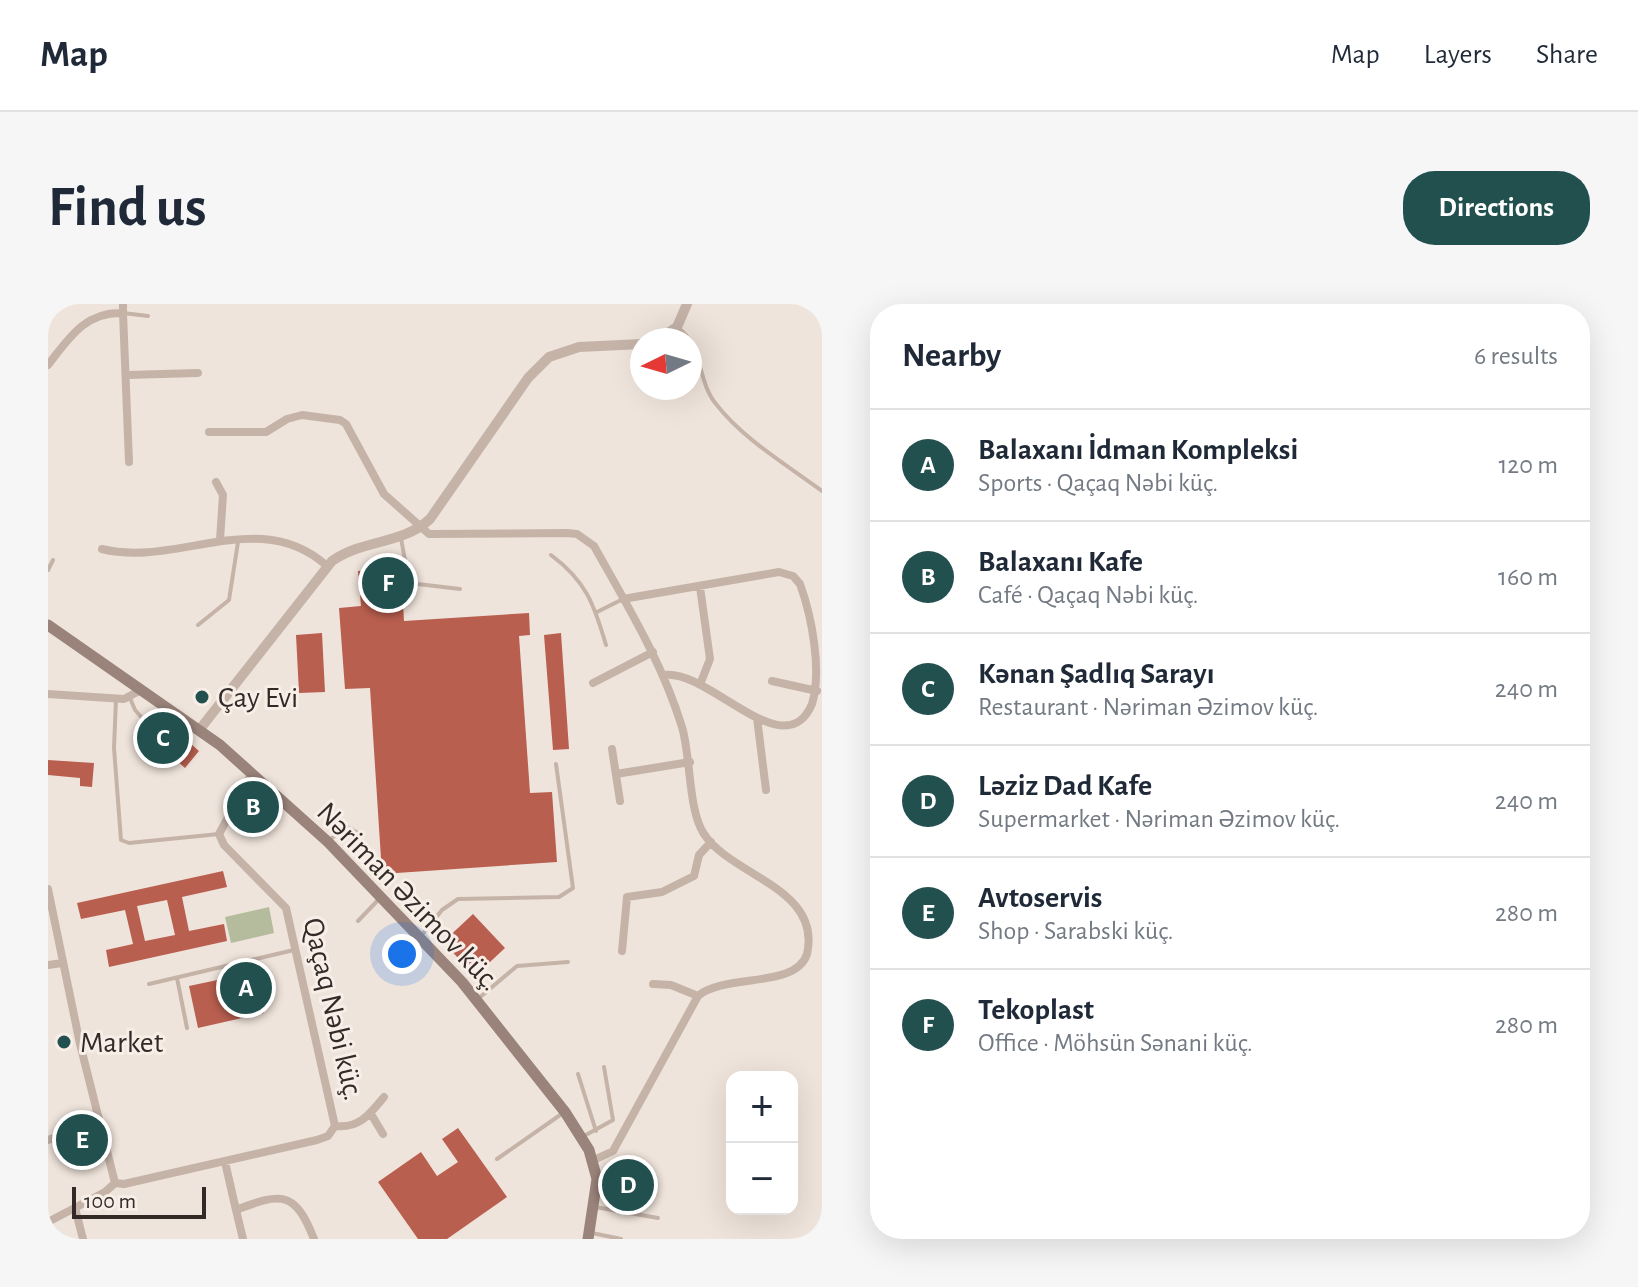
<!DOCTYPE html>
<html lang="en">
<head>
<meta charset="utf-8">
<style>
  body { margin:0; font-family:"Alegreya Sans",sans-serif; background:#f6f6f7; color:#1f2937 }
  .controls { position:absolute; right:24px; bottom:24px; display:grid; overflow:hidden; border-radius:16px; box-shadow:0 8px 32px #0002 }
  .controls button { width:72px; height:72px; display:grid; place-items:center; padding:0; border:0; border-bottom:2px solid #e0e1e3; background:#fff; color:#1f2937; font:40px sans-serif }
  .compass { position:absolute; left:582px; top:24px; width:72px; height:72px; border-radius:50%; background:#fff; box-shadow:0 8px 32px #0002; rotate:265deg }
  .scale { position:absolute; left:24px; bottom:20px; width:134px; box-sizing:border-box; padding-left:8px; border:4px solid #332a28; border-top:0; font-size:22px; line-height:28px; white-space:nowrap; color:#332a28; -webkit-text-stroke:6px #f7eee7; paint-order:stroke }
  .you { position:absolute; left:354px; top:650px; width:28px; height:28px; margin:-20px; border:6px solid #fff; border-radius:50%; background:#1a73e8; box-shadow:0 0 0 12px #1a73e833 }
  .badge { display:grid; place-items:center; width:52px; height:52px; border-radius:50%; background:#22504f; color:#fff; font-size:26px; font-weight:700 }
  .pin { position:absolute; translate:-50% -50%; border:4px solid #fff; box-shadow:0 2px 8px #0006 }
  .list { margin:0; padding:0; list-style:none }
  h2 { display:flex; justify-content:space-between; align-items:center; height:104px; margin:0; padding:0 32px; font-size:34px }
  h2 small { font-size:26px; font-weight:400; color:#747a83 }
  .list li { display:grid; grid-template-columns:52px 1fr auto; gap:24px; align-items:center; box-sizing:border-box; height:112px; padding:0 32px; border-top:2px solid #e0e1e3 }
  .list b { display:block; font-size:30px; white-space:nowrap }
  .list p { margin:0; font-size:26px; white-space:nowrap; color:#747a83 }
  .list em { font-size:26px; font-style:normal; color:#747a83 }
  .map { position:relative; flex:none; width:774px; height:935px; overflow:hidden; border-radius:32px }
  header { display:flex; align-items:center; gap:48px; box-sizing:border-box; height:112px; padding:0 40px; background:#fff; border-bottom:2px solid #e0e1e3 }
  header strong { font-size:38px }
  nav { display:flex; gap:44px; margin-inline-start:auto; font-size:28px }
  .intro { display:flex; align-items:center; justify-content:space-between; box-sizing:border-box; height:192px; padding:0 48px }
  h1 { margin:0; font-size:56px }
  .button { padding:20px 36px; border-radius:32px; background:#22504f; color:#fff; font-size:28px; font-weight:700 }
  main { display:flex; gap:48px; padding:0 48px }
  aside { flex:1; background:#fff; border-radius:32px; box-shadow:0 8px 32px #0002 }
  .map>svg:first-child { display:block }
</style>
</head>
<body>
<header>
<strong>Map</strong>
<nav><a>Map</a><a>Layers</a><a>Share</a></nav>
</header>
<div class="intro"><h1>Find us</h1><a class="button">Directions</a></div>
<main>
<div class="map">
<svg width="774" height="935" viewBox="0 0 774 935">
  <rect width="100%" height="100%" fill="#efe4db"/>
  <path fill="#b4bc9d" d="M221 603 226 629 183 639 177 613Z"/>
  <path fill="#b95f4f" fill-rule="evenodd" d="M353 264 356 317 481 309 482 331 471 332 482 489 504 488 509 558 334 570 322 384 297 385 291 304 313 302 310 267Z
    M274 329 277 388 251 389 248 331Z
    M513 329 521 445 505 446 496 331Z
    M120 420 151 447 137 464 106 436Z
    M0 456 46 459 44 483 32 482V474L0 471Z
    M175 567 179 583 134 593 141 627 176 620 179 637 61 663 58 646 85 640 77 606 33 615 29 599ZM119 596 127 631 97 637 89 602Z
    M425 610 457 644 427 672 395 638Z
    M207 668 216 709 150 724 141 682Z
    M410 824 459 893 399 935H370L330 878 373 848 389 872 410 858 394 835Z"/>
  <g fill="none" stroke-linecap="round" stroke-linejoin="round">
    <path stroke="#c5b3a8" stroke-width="4" d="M75 9 100 12
      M629 23C655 41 649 77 668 100 695 135 739 161 774 187
      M353 234 361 279 412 285
      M503 251C538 277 546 300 558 341
      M0 266 5 256
      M549 308 573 296
      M150 321 181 296 190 238
      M82 394 87 406 104 425
      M68 395 66 444 73 536 81 539 171 530
      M281 536 299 523 314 531
      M310 617 332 594
      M374 631 394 606 410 595 511 593 525 584 508 460
      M129 674 139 724
      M101 680 246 646
      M431 694 469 662 520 658
      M530 770 548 827
      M536 832 565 816 556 763
      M449 855 515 809
      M547 903 610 914
      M544 929 573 935"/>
    <path stroke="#c5b3a8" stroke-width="8" d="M75 9 81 158
      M0 61C21 34 38 7 75 9V0
      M79 71 150 69
      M161 128H218L239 115 254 111 292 116 298 120 336 190 381 230 519 229 529 230 546 242C579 301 614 358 634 423 643 453 640 506 656 530 683 572 774 584 759 650 748 685 677 669 650 692L565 847 546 856
      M168 178 175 191 172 236
      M54 245C130 264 211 201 279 262
      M652 283 662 355 653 378
      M575 295 731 268 745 272 752 280C764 313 774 367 764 400 737 464 660 364 616 371
      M724 377 769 387
      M545 379 605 348
      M0 390 76 395 93 386
      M709 414 718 486
      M564 445 572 497
      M568 470 642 458
      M0 585 32 740 67 879
      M574 647 579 593 614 588 646 572 651 551 663 538
      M0 661 14 659
      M605 680 623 681 650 692
      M323 810 335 830
      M287 822C311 825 322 810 336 793
      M0 836 51 818
      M177 858 188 906C234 888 247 887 266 935
      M27 904 35 935
      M188 906 195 935
      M0 918 57 888 67 879 76 880 269 836 280 832 287 822 238 604 176 541 171 530 204 469"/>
    <path stroke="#c5b3a8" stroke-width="10" d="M610 36 629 23 639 0
      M152 425 284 257C315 235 354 241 382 215L480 74 501 53 531 43 594 40"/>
    <path stroke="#99837a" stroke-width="11" d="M0 321 172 441 280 538 414 678 517 808 541 846 549 875 540 935"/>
  </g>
  <g fill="#22504f" stroke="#f7eee7" stroke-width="3">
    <circle cx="154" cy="393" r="8"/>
    <circle cx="16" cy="738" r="8"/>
  </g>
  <g text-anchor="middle" stroke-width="6" stroke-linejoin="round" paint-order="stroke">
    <g font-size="30" fill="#332a28" stroke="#f7eee7" text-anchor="start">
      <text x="170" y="403">Çay Evi</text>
      <text x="32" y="748">Market</text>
    </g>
    <g font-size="30" fill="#332a28" stroke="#f7eee7">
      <text transform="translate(361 592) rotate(46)" y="10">Nəriman Əzimov küç.</text>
      <text transform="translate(286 705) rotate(77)" y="10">Qaçaq Nəbi küç.</text>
    </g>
  </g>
</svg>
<div class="controls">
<button>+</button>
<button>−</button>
</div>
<svg class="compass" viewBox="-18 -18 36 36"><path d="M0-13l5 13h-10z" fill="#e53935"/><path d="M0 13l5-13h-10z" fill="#747a83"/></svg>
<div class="scale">100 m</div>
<div class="you"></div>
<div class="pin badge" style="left:198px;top:684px">A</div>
<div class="pin badge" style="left:205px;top:503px">B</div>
<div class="pin badge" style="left:115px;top:434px">C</div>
<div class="pin badge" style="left:580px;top:881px">D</div>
<div class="pin badge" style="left:34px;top:836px">E</div>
<div class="pin badge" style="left:340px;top:279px">F</div>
</div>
<aside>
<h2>Nearby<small>6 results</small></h2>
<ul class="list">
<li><span class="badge">A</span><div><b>Balaxanı İdman Kompleksi</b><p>Sports · Qaçaq Nəbi küç.</p></div><em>120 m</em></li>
<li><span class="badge">B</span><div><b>Balaxanı Kafe</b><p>Café · Qaçaq Nəbi küç.</p></div><em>160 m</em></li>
<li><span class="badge">C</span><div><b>Kənan Şadlıq Sarayı</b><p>Restaurant · Nəriman Əzimov küç.</p></div><em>240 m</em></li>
<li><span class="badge">D</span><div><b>Ləziz Dad Kafe</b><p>Supermarket · Nəriman Əzimov küç.</p></div><em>240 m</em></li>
<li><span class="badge">E</span><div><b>Avtoservis</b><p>Shop · Sarabski küç.</p></div><em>280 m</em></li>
<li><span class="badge">F</span><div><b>Tekoplast</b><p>Office · Möhsün Sənani küç.</p></div><em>280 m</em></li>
</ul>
</aside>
</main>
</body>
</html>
